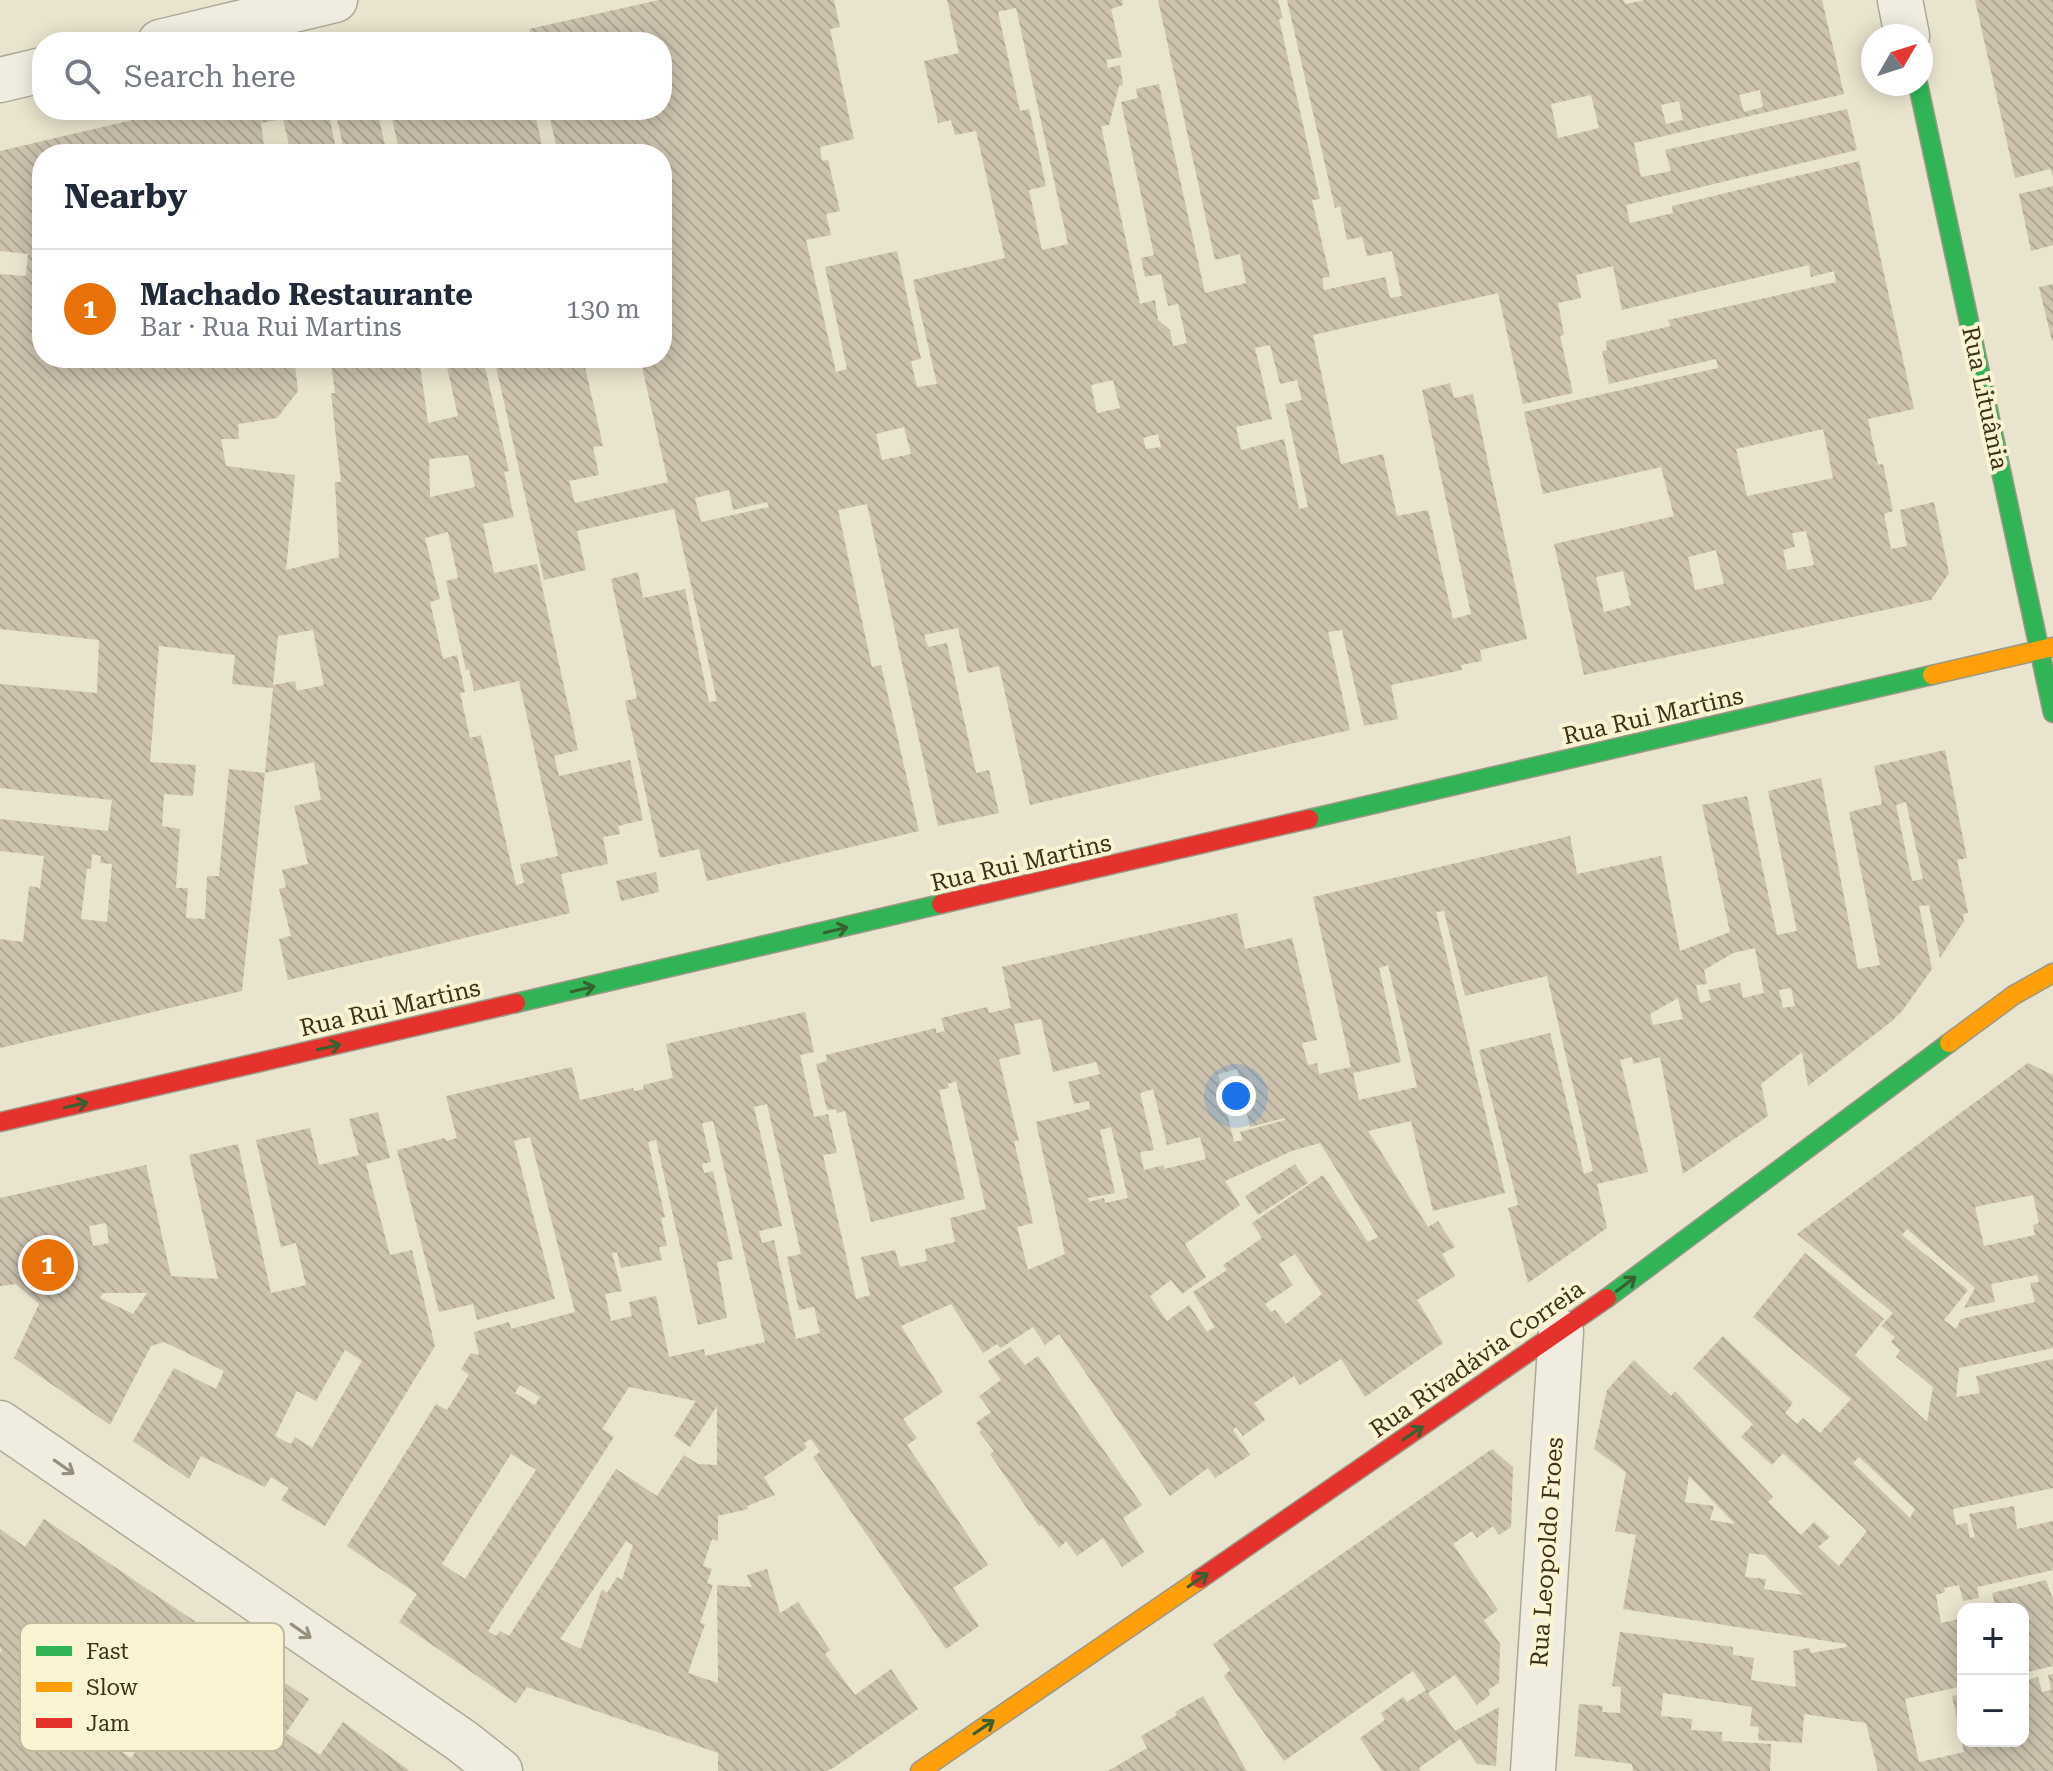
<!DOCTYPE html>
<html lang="en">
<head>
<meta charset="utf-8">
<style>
  body { margin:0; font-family:"Roboto Serif",serif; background:#f2f2f3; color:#1f2937 }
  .controls { position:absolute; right:24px; bottom:24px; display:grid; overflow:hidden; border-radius:16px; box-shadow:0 4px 20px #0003 }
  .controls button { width:72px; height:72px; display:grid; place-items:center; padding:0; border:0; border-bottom:2px solid #e0e1e3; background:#fff; color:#1f2937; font:40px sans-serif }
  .compass { position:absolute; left:1861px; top:24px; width:72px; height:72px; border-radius:50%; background:#fff; box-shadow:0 4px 20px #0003; rotate:51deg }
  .you { position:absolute; left:1236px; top:1096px; width:28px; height:28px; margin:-20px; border:6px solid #fff; border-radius:50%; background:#1a73e8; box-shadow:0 0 0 12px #1a73e833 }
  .badge { display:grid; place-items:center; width:52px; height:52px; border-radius:50%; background:#db2777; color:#fff; font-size:26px; font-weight:700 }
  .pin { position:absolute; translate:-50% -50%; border:4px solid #fff; box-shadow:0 2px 8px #0006 }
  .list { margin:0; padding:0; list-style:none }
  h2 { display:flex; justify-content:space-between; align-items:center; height:104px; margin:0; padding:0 32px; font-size:34px }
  h2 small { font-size:26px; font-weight:400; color:#747a83 }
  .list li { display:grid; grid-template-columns:52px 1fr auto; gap:24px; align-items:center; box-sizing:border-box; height:120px; padding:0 32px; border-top:2px solid #e0e1e3 }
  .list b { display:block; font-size:30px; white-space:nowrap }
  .list p { margin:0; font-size:26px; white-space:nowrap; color:#747a83 }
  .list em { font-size:26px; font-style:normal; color:#747a83 }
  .icon { flex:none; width:44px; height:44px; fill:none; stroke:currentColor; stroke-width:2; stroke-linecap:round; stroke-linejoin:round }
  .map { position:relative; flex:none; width:2053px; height:1771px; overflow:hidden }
  .search { position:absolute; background:#fff; box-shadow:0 4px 20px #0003; left:32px; top:32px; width:640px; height:88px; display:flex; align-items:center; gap:20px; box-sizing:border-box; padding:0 28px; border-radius:32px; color:#747a83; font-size:30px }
  .panel { position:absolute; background:#fff; box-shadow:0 4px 20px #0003; left:32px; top:144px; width:640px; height:224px; border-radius:32px }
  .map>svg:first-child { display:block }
</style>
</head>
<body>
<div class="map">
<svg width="2053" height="1771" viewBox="0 0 2053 1771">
  <defs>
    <pattern id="building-back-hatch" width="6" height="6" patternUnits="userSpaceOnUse" patternTransform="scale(2)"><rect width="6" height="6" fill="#ccc2ae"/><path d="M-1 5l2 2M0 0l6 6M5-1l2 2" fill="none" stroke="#b0a795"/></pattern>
  </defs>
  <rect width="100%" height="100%" fill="#e8e4cd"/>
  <path fill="url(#building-back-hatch)" fill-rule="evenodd" d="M659 0H834L840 27 830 29 854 139 820 147 822 161 828 160 840 211 826 214 831 235 806 240 836 372 847 369 825 267 897 251 921 359 911 361 917 387 937 384 913 280 1005 258 976 131 955 135 951 120 938 123 924 61 959 53 947 0H1122L1123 5 1111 9 1122 57 1106 60 1108 68 1120 65 1123 85 1119 86 1109 125 1101 126 1140 304 1155 300 1158 320 1170 330 1173 346 1187 343 1178 304 1168 306 1161 274 1145 277 1141 258 1154 255 1121 102 1138 98 1136 89 1159 84 1205 293 1246 283 1240 254 1215 260 1158 0H1278L1283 18 1279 19 1320 199 1312 200 1330 277 1322 278 1324 290 1385 277 1390 298 1402 296 1392 251 1367 256 1362 237 1347 240 1340 206 1335 208 1287 0H1624L1625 4 1645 0H1822L1844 94 1634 143 1641 177 1671 171 1665 150 1847 109 1857 150 1626 205 1630 223 1673 213 1672 206 1859 161 1914 409 1868 419 1878 465 1883 464 1893 511 1884 514 1891 549 1907 546 1900 510 1934 502 1949 573 1931 600 1584 675 1554 544 1674 516 1661 467 1543 494 1524 412 1718 368 1716 359 1609 384 1602 351 1607 350 1606 341 1671 326 1668 320 1836 282 1834 271 1811 277 1809 265 1622 310 1613 266 1576 275 1581 298 1558 303 1564 335 1560 336 1573 393 1523 404 1498 293 1313 335 1341 464 1383 454 1397 516 1428 510 1453 619 1471 614 1422 390 1450 383 1454 398 1473 394 1527 639 1480 650 1482 661 1461 665 1462 670 1391 685 1398 719 1364 726 1342 630 1328 632 1350 730 1030 805 999 666 968 673 958 628 924 635 928 647 947 643 976 773 989 770 999 813 938 826 867 504 838 510 872 667 881 665 919 831 707 881 699 849 660 858 625 701 637 698 611 579 638 572 643 598 685 589 709 702 717 701 674 509 577 531 586 570 544 580 494 358H583L603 446 593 447 599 475 569 481 575 503 668 482 640 358H662V154H558L548 110H662V42H532L529 29ZM1016 8 1068 244 1042 250 1029 190 1046 186 1029 109 1020 111 998 12ZM1760 90 1763 107 1744 112 1739 95ZM1591 95 1599 128 1558 138 1551 104ZM1679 101 1683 120 1666 124 1661 105ZM1270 345 1280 384 1297 380 1302 400 1285 404 1308 507 1299 509 1284 439 1241 450 1236 427 1272 419 1255 348ZM1113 380 1120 408 1097 413 1091 385ZM904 427 911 454 882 460 876 434ZM1823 429 1833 478 1747 496 1736 449ZM1158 434 1161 447 1146 449 1143 438ZM729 490 733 510 767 502 769 507 701 522 695 498ZM1806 531 1814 565 1787 570 1783 550 1795 547 1792 533ZM1716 550 1724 584 1695 590 1688 557ZM1623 571 1631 605 1604 612 1596 577Z
    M1975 0H2053V176L2050 169 2015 178Z
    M517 32 519 42H477V41Z
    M175 110H328L337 154H291L283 119 261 123 265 154H42V358H294L298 391 277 418 238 424 239 439H221L226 466 295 475 286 570 339 557 335 482H341L331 393H335L331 362H321V358H419L428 423 458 416 445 358H483L509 471 504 472 514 517 483 524 494 573 537 564 578 750 554 756 559 776 630 760 643 820 618 826 620 834 603 837 608 864 561 874 570 913 288 980 279 939 291 936 279 889 286 887 282 870 308 864 294 806 321 800 314 762 265 773 273 688 232 684 235 655 159 646 150 762 196 765 193 796 164 794 162 826 180 829 176 888H188L186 918 205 919 207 876H219L229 769 265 773 242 991 0 1048V939L23 942 29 886 40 888 44 856 0 851V819L108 831 112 800 0 788V684L97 693 99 640 0 629V274L26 276 28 254 0 251V151ZM468 455 475 487 430 497 429 459ZM448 532 458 578 446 581 466 670 469 669 474 691 519 681 558 856 520 864 524 883 516 885 481 735 470 738 460 693 465 692 457 655 443 659 430 602 440 599 425 538ZM313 630 324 685 297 691 295 681 273 685 278 636ZM92 854 101 856 100 863 112 864 107 922 81 919 87 868 91 869Z
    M335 110H377L387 154H345Z
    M390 110H534L544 154H400Z
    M2053 186V245L2031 251 2019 194Z
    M2053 284V341H2052L2039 287Z
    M1945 750 1967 858 1957 860 1968 913 1963 914 1964 921 1940 958 1929 905 1919 906 1932 969 1903 1010 1892 1021 1808 1086 1802 1052 1761 1084 1768 1116 1683 1174 1660 1057 1633 1064 1632 1057 1620 1060 1648 1172 1597 1184 1607 1228 1528 1283 1508 1208 1518 1205 1479 1050 1550 1033 1584 1174 1593 1171 1547 976 1465 996 1444 911 1436 912 1505 1193 1433 1211 1411 1121 1368 1131 1428 1227 1438 1221 1455 1247 1442 1254 1455 1276 1417 1300 1443 1343 1365 1397 1341 1359 1300 1385 1294 1376 1254 1403 1265 1420 1243 1436 1236 1427 1233 1430 1250 1455 1215 1478 1208 1468 1170 1496 1059 1334 1045 1345 1033 1327 1001 1348 997 1344 983 1353 951 1304 901 1326 943 1392 903 1419 917 1438 907 1445 988 1565 953 1588 979 1626 946 1649 813 1457 820 1452 811 1439 804 1443 807 1448 764 1477 775 1495 747 1506 748 1509 718 1516V1541L712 1539 703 1566 712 1569 707 1583 713 1585 700 1623 705 1624 688 1673 718 1683 717 1585 752 1587 747 1575 767 1569 780 1613 798 1602 830 1650 825 1654 855 1695 891 1669 918 1709 835 1767 827 1771H718V1753L527 1687 516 1703 399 1622 417 1594 347 1546 436 1404 447 1410 469 1375 461 1369 471 1353 479 1355 474 1332 509 1322 511 1329 575 1312 530 1137 514 1141 555 1299 477 1320 473 1304 439 1312 397 1150 445 1138 446 1141 457 1138 446 1096 572 1067 580 1100 633 1088 634 1091 644 1089 643 1085 673 1078 666 1044 805 1012 814 1052 800 1055 814 1117 828 1114 837 1153 823 1155 856 1299 870 1295 861 1257 895 1250 900 1267 927 1261 925 1249 955 1242 950 1218 986 1209 956 1081 948 1084 949 1088 939 1090 965 1199 871 1222 845 1111 837 1113 836 1109 827 1110 816 1064 827 1061 826 1055 936 1028V1033L945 1031 941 1018 987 1007 989 1013 1011 1008 1002 967 1237 913 1245 949 1292 938 1317 1040 1302 1043 1308 1065 1317 1063 1319 1074 1351 1067 1313 897 1570 836 1577 874 1661 856 1680 951 1730 932 1702 805 1747 796 1777 935 1797 931 1768 791 1821 778 1858 969 1880 965 1849 812 1882 804 1874 766ZM1906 802 1923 879 1912 881 1896 805ZM1755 948 1764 993 1743 998 1740 983 1708 990 1711 1000 1700 1003 1696 985 1707 984 1704 970 1733 953ZM1388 965 1417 1087 1359 1100 1353 1073 1401 1062 1379 968ZM1791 988 1795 1006 1783 1008 1779 990ZM1678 998 1683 1019 1653 1025 1650 1014ZM1041 1019 1053 1072 1096 1062 1100 1074 1068 1082 1074 1104 1089 1101 1090 1109 1036 1122 1065 1254 1028 1270 1017 1227 1033 1223 1014 1141H1019L999 1059 1021 1054 1014 1024ZM1237 1069 1250 1127 1285 1118V1120L1240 1132 1243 1140 1234 1142 1218 1074ZM1153 1089 1167 1145 1200 1137 1206 1159 1164 1169V1165L1144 1170 1140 1152 1154 1150 1140 1093ZM767 1104 801 1254 787 1257 799 1310 814 1307 820 1333 796 1339 774 1240 762 1243 759 1231 782 1226 754 1107ZM713 1121 765 1342 705 1356 704 1349 669 1357 656 1296 629 1302 632 1316 611 1321 605 1294 622 1291 612 1253 617 1252 621 1268 662 1260 659 1247 667 1246 661 1218 665 1217 648 1142 656 1140 698 1325 727 1318 717 1262 733 1259 713 1171 704 1173 702 1164 711 1162 702 1123ZM1111 1127 1128 1198 1105 1203 1104 1198 1089 1202 1088 1198 1115 1193 1100 1130ZM1320 1143 1378 1237 1368 1242 1323 1175 1252 1223 1262 1238 1223 1265 1227 1270 1193 1292 1215 1327 1207 1332 1189 1305 1167 1321 1150 1296 1171 1280 1182 1294 1206 1277 1185 1244 1240 1205 1225 1181 1292 1151ZM1295 1254 1322 1294 1286 1324 1275 1310 1271 1312 1265 1304 1293 1285 1279 1264ZM520 1385 540 1397 535 1405 515 1393ZM629 1387 696 1401 674 1436 690 1447 717 1406V1465L698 1464 684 1455 657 1496 616 1469 509 1636 500 1631 496 1636 488 1631 614 1437 602 1429ZM511 1454 536 1470 465 1579 442 1564ZM626 1541 633 1545 622 1580 617 1577 607 1593 602 1589 581 1649 560 1639Z
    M656 872 659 892 621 901 616 881Z
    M2028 1063 2053 1075V1348L1959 1368 1956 1397 1980 1393 1976 1376 2053 1359V1488L1953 1509 1956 1525 1967 1523 1970 1538 1975 1537 1969 1514 2014 1506 2017 1529 2053 1521V1570L1977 1587 1979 1598 1963 1601 1959 1585 1944 1588 1945 1592 1936 1595 1941 1623 1963 1618V1686L1905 1699 1919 1762 1964 1752 1952 1696 1963 1694V1741H2023V1681L2038 1677 2042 1692 2051 1690 2048 1675 2053 1674V1771H1878L1866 1723 1804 1714 1802 1743 1758 1740 1759 1727 1750 1726 1752 1707 1663 1693 1661 1716 1692 1719 1691 1730 1722 1732V1741L1771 1744 1770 1771H1633L1632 1764 1575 1756 1579 1704 1603 1706 1602 1712 1620 1713 1621 1687 1612 1686 1620 1632 1733 1647V1655L1754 1658 1751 1680 1796 1687 1793 1651 1809 1648 1811 1653 1847 1647 1846 1644 1623 1609 1636 1535 1615 1531 1626 1472 1594 1449 1607 1390 1634 1360 1671 1396 1675 1391 1773 1497 1768 1502 1801 1535 1814 1522 1830 1537 1818 1547 1839 1566 1867 1531 1783 1453 1772 1465 1741 1437 1753 1424 1693 1368 1723 1336 1793 1403 1785 1413 1797 1424 1803 1418 1820 1433 1851 1399 1753 1317 1805 1253 1884 1319 1855 1355 1927 1422 1933 1387 1896 1357 1900 1350 1891 1342 1895 1337 1881 1326 1893 1313 1797 1234ZM2033 1195 2039 1223 2033 1225 2035 1235 1984 1246 1975 1207ZM1907 1229 1975 1288 1964 1308 1995 1302 1991 1284 2037 1275 2039 1282 2030 1283 2035 1302 1961 1319 1956 1329 1944 1320 1968 1290 1902 1235ZM1859 1457 1915 1509 1910 1518 1853 1463ZM1689 1476 1735 1524 1710 1520 1714 1506 1685 1502ZM1749 1553 1765 1555 1803 1595 1764 1589 1766 1579 1745 1577Z
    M378 1112 390 1158 366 1164 390 1255 412 1250 435 1346 325 1526 281 1500 289 1488 271 1477 265 1487 201 1456 189 1479 133 1441 174 1368 216 1389 224 1371 164 1342 151 1346 110 1425 14 1358 39 1304 16 1284 0 1286V1198L146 1165 171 1276 218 1279 189 1155 238 1144 271 1293 306 1285 296 1243 281 1247 256 1140 310 1128 319 1165 359 1155 349 1119ZM106 1223 109 1243 93 1246 89 1226ZM103 1293H147L133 1314 100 1298ZM345 1350 362 1361 312 1448 295 1437 291 1444 275 1436 297 1391 316 1401Z
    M1295 1164 1308 1183 1258 1215 1245 1196Z
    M1010 1347 1025 1365 1038 1356 1142 1505 1123 1518 1144 1552 1122 1567 1103 1538 1077 1556 1066 1541 1059 1548 1042 1525 1039 1526 990 1454 994 1451 979 1432 982 1430 976 1423 991 1412 979 1396 1001 1380 988 1361Z
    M1492 1449 1513 1467 1511 1527 1499 1535 1493 1526 1477 1538 1472 1531 1453 1544 1498 1610 1484 1620 1500 1644 1499 1683 1488 1690 1490 1695 1477 1705 1455 1675 1428 1693 1455 1731 1499 1707 1496 1766 1477 1764 1460 1739 1419 1768 1421 1771H1382L1360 1738 1385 1720 1381 1713 1403 1697 1407 1702 1426 1690 1413 1671 1284 1761 1224 1676 1230 1670 1213 1644Z
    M44 1519 215 1635 175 1694 188 1697 225 1642 309 1699 286 1733 320 1755 343 1722 410 1771H0V1653L2 1650 0 1648V1529L25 1547ZM51 1685 80 1704 62 1728 46 1717 52 1706 42 1699ZM160 1687 173 1696 131 1758 101 1737 111 1724 128 1735Z
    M2046 1580 2053 1599V1666L2023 1673V1609H1996L1992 1593Z
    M1203 1696 1247 1771H1108L1147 1748 1141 1736 1177 1715 1175 1712Z"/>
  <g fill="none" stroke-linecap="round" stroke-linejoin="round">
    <defs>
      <path id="street" d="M1900 0 1907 36
        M160 42 335 0
        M0 80 42 70
        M0 1423 462 1741 500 1771
        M1533 1771 1561 1332"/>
      <path id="fast" d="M1918 84 2053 713
        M1309 819 1932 675
        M516 1003 941 904
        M1607 1298 1949 1043"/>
      <path id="slow" d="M1932 675 2053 647
        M1949 1043 2014 995 2053 973
        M920 1771 1200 1579"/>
      <path id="jam" d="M941 904 1309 819
        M0 1122 516 1003
        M1200 1579 1607 1298"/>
    </defs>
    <use href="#street" stroke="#ada897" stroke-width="47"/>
    <use href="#fast" stroke="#9d9886" stroke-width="21"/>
    <use href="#slow" stroke="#9d9886" stroke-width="21"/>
    <use href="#jam" stroke="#9d9886" stroke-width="21"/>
    <use href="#street" stroke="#f0ede0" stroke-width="44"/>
    <use href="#fast" stroke="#30b455" stroke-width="18"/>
    <use href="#slow" stroke="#ff9f0a" stroke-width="18"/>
    <use href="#jam" stroke="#e5322d" stroke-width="18"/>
  </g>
  <defs><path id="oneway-shaft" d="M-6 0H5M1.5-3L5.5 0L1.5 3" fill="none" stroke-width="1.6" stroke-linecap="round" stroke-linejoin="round" transform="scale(2)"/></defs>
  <g stroke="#396031">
    <use href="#oneway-shaft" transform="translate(836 930) rotate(-13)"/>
    <use href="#oneway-shaft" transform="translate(583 989) rotate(-13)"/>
    <use href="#oneway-shaft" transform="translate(329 1047) rotate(-13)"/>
    <use href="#oneway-shaft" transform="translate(76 1105) rotate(-13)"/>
    <use href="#oneway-shaft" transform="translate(1626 1284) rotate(-37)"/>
    <use href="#oneway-shaft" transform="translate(1413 1433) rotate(-34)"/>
    <use href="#oneway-shaft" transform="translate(1198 1580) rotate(-34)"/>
    <use href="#oneway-shaft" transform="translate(984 1727) rotate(-34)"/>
  </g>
  <g stroke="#97907e">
    <use href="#oneway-shaft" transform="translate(64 1467) rotate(35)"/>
    <use href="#oneway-shaft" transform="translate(301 1631) rotate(35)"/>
  </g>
  <g text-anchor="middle" stroke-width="8" stroke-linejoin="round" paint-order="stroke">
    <g font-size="24" fill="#3e321d" stroke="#faf4d3">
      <text transform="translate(1985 398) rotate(78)" y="8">Rua Lituânia</text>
      <text transform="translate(1653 716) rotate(-13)" y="8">Rua Rui Martins</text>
      <text transform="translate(1021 863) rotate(-13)" y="8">Rua Rui Martins</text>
      <text transform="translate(390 1008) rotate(-13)" y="8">Rua Rui Martins</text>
      <text transform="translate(1477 1359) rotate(-35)" y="8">Rua Rivadávia Correia</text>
      <text transform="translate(1547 1552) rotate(-86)" y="8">Rua Leopoldo Froes</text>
    </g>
  </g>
  <rect x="20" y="1623" width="264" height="128" rx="12" fill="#faf4d3" stroke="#c2ba9c" stroke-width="2"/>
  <rect x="36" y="1646" width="36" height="10" fill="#30b455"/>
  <rect x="36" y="1682" width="36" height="10" fill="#ff9f0a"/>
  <rect x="36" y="1718" width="36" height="10" fill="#e5322d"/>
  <g font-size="22" fill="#3e321d">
    <text x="86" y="1659">Fast</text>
    <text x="86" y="1695">Slow</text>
    <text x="86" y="1731">Jam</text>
  </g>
</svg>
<div class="controls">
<button>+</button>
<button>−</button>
</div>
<svg class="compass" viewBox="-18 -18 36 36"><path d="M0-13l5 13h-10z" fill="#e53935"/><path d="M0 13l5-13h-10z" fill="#747a83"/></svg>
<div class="you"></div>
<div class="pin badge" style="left:48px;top:1265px;background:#e8710a">1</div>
<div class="search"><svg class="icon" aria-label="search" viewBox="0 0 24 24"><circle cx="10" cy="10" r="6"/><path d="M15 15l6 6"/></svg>Search here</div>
<section class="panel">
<h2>Nearby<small></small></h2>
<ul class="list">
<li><span class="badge" style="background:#e8710a">1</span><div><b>Machado Restaurante</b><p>Bar · Rua Rui Martins</p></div><em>130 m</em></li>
</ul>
</section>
</div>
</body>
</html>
